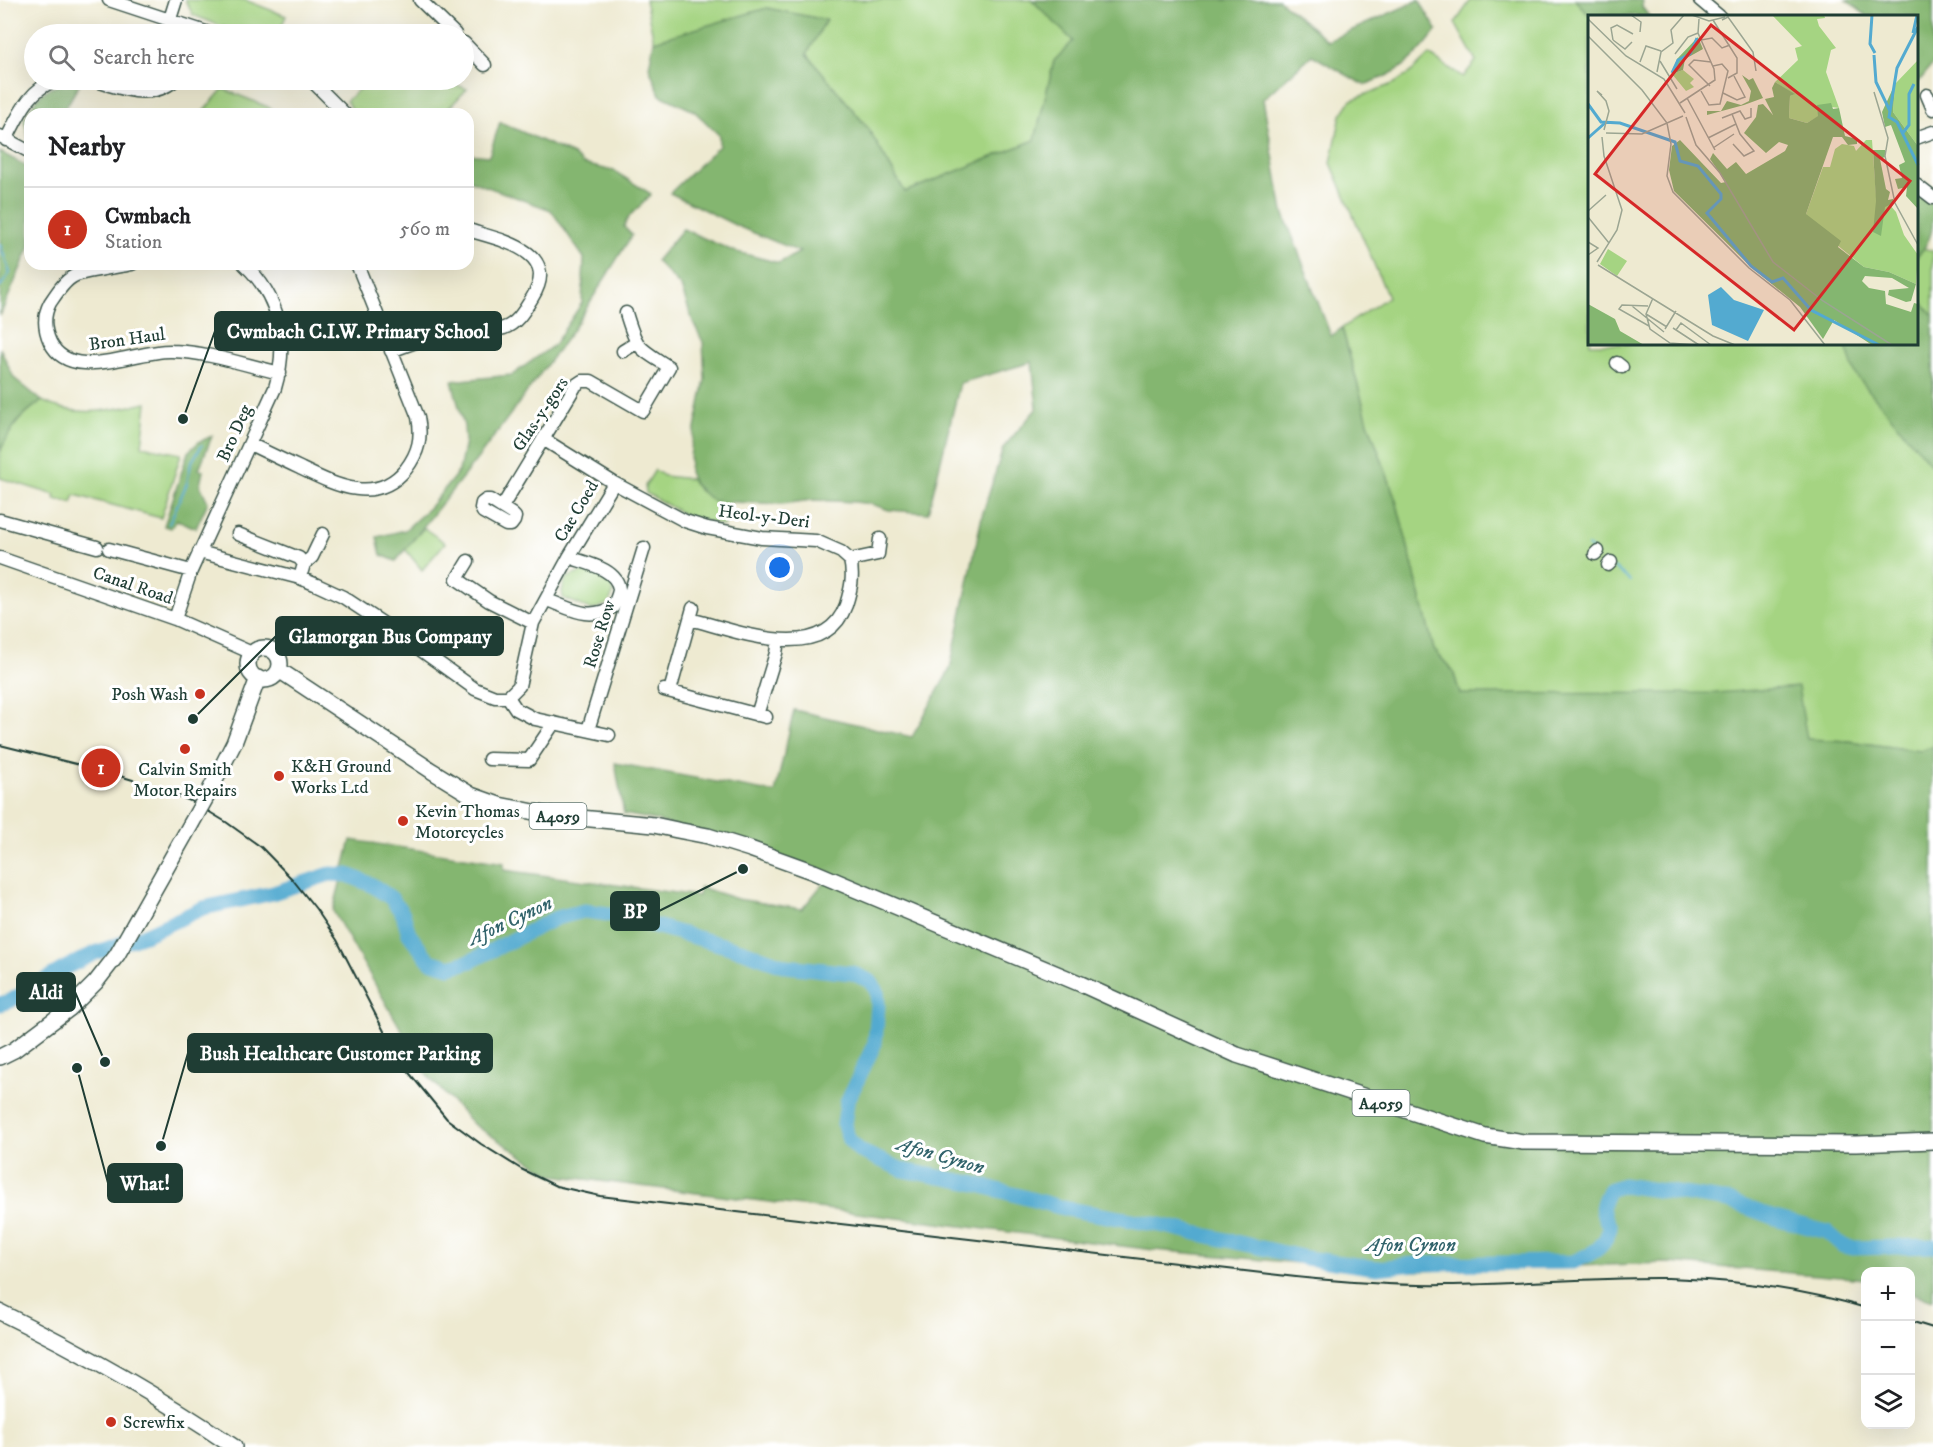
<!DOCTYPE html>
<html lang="en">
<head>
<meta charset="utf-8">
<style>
  body { margin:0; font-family:"IM FELL DW Pica",serif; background:#f2f2f2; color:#202124 }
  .controls { position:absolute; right:18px; bottom:18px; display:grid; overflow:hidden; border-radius:12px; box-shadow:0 6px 24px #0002 }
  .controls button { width:54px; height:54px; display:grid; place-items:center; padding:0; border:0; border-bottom:2px solid #e0e0e0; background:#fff; color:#202124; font:30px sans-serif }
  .you { position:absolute; left:780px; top:568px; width:21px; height:21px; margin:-15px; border:4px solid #fff; border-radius:50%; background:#1a73e8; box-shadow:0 0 0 9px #1a73e833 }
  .badge { display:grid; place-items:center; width:39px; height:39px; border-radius:50%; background:#c8321e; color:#fff; font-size:20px; font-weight:700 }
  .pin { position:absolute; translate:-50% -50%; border:3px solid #fff; box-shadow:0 2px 6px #0006 }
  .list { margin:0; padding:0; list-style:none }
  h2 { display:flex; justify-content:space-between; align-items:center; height:78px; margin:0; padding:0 24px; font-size:26px }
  h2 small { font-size:20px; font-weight:400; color:#757577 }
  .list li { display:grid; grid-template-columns:39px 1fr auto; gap:18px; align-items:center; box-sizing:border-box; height:84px; padding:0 24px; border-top:2px solid #e0e0e0 }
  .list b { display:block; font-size:22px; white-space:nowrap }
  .list p { margin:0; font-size:20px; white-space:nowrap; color:#757577 }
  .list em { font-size:20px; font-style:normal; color:#757577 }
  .icon { flex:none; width:33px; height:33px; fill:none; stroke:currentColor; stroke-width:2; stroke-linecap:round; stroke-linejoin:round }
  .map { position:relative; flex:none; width:1933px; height:1447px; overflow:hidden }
  .search { position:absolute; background:#fff; box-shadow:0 6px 24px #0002; left:24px; top:24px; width:450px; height:66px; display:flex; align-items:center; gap:15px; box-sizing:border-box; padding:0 21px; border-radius:33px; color:#757577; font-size:22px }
  .panel { position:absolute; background:#fff; box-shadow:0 6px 24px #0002; left:24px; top:108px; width:450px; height:162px; border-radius:18px }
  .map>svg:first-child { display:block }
</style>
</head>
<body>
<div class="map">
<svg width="1933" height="1447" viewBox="0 0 1933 1447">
  <rect width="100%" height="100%" fill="#fff"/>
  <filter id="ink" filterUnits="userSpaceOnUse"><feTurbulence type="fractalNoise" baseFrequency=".0167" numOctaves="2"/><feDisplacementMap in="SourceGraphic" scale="12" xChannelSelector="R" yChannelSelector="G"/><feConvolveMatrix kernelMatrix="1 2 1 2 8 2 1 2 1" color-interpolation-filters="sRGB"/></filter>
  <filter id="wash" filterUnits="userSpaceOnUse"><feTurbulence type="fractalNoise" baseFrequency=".008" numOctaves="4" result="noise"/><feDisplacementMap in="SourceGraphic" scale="24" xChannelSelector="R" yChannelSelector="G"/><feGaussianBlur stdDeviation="1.35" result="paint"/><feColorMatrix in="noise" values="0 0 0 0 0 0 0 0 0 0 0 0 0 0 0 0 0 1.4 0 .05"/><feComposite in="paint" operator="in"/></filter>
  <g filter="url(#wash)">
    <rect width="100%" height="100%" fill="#eeead1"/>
    <path fill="#a5d482" stroke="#62885b" stroke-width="1.5" d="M185 0H245L286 16 278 34H241L193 15Z
      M645 0H1032L1074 41 1054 61 1035 140 905 192 867 127 807 54 826 20 767 8 654 41Z
      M1471 0H1575L1590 16V344H1916L1917 246 1933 251V747L1920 751 1848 741 1519 727 1460 694 1453 671 1434 650 1396 500 1368 422 1342 328 1388 297 1331 163 1341 115 1351 100 1395 83 1409 74 1429 55 1463 77 1476 61 1455 23Z
      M369 80H444L467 89 443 114H356L346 101Z
      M223 89 268 107 278 114H201Z
      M42 401C78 419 108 410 147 403L142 446 181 454 161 518 75 495 72 503 54 499 55 495 0 478C0 470 0 461 0 454 3 432 25 412 42 401Z
      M655 470 664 476 691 479C698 495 714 500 730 502L724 526 687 516 646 493 645 486Z
      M424 528 445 543 422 570 405 549Z
      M584 571 606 577 612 584 613 594 608 604 592 610 563 598 562 590 566 578Z"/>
    <path fill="#84b670" stroke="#527a52" stroke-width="1.5" d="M1032 0H1279L1328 41 1419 0 1437 30C1413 62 1401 72 1364 85L1312 55 1263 99 1283 212 1331 336 1342 328 1368 422 1396 500 1434 650 1453 671 1460 694 1716 693 1798 687 1807 739 1848 741 1920 751 1933 747V1300L1911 1293 1910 1272H1866L1865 1279 1669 1263 1413 1271 1376 1270 1154 1250 552 1175 473 1124 428 1076 333 911 351 840 504 863V870L698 896 700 887 737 899 802 909 832 873 655 820 624 814 615 763 775 793 794 710 912 737 950 669 982 516 1003 448 1037 408 1032 362 960 383 928 513 889 510 871 504 855 502 812 500 782 504 730 502 714 501 704 494 694 484 689 472 691 448 705 380 703 342 693 322 681 287 656 261 683 229 733 251 779 263 800 252 737 226 670 193 719 146V135L694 111 660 95 649 67 654 41 767 8 826 20 807 54 867 127 905 192 1035 140 1054 61 1073 41Z
      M1575 0H1643L1642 7 1649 16H1590Z
      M1846 0H1933V64L1917 84 1916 16H1867Z
      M80 83 62 114H30V142L24 120C38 92 48 83 80 83Z
      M500 122 573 155 583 164 614 171 651 194C642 207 628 212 624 227L632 235 574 328 481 454 396 561 381 555 377 537 405 530 430 507 459 471 465 442 464 426 452 381 512 375 554 345 582 303 584 258 551 210 468 180V154L489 156Z
      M0 152 30 168V246L0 316Z
      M1916 192 1933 205C1933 228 1933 239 1917 257Z
      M1917 297 1933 315V467L1855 374 1845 344H1916Z
      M0 348 14 378 42 401C20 415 11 428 0 452Z
      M212 436 199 469 203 471 200 485 208 502 196 528 177 520 171 528 164 526 188 452 199 442Z"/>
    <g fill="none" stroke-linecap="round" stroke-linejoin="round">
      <path stroke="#53aad0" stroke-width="2" d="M0 244 10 273 0 287
        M169 524 187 483 191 463 202 445
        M1588 546 1593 550
        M1614 567 1630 581"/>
      <path stroke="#53aad0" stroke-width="15" d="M0 1004 10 1001 63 969 95 953 147 934 203 908 273 893 330 874 348 875 372 885 391 898 403 914 409 934 421 950 430 961 450 967 471 961 556 918 584 911 616 915 744 951 786 966 852 973 870 981 877 991 878 1005 875 1043 847 1102 844 1125 849 1140 860 1151 903 1170 972 1183 1067 1209 1160 1225 1306 1258 1377 1268 1415 1264 1573 1262C1593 1253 1605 1249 1610 1227 1600 1210 1600 1207 1609 1190L1623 1185 1729 1201 1775 1218 1827 1232 1843 1246 1852 1248 1933 1246"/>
    </g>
  </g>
  <g filter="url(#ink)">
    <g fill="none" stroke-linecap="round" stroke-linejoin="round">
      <defs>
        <path id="minor" d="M109 0 212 34
          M420 0 455 34
          M1700 0 1719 16
          M170 19 176 0
          M464 43 485 65
          M92 80C120 87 149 102 175 80
          M311 80 345 114
          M1927 95 1933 109
          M0 136 30 152
          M1916 138 1933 132
          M6 140C19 115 28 90 56 80
          M1916 185 1933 198
          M132 264C119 267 85 271 74 276 64 281 56 294 50 303 43 316 44 329 50 342 71 385 137 349 172 351 208 352 245 365 280 373
          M391 351C410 344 429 336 449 333 467 331 487 333 504 328 518 323 525 309 532 298 562 251 500 240 468 230
          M623 351 636 343
          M1617 363 1622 367
          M543 439 614 483 685 521 707 528 762 538 816 541 841 552 850 560C854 576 851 589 846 605 824 667 734 630 690 619
          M250 444C266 452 283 460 300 468 335 485 376 506 406 469 419 452 422 437 418 417L357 264
          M486 500H490L512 514 515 517 514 521 511 525H506L483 512 481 508 482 503Z
          M502 507 576 385 582 381H591L643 411 669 367C638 347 637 350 626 313
          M0 520 97 547
          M238 534 299 558 304 564
          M109 549 191 571
          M199 552 300 578 317 585 343 597 390 628 475 689 495 697H508L516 709 535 719 609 735
          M1595 554 1598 551
          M0 558 175 619 252 653
          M850 560 878 554 880 539
          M468 561 457 579 489 601 533 623
          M1608 565 1611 562
          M302 571 304 564 312 557 323 534
          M547 600C572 609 588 621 613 607 615 602 619 594 619 589 617 568 584 563 569 557
          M175 619 191 571 275 388C289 342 280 297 244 264
          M664 690 766 717
          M670 691 693 608
          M508 697 519 686 533 623 569 557 614 483
          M757 715 776 653 778 640
          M588 730 644 548
          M489 759 529 760 554 723"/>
        <path id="major" d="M248 664a16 16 0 1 1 32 0a16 16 0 1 1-32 0Z
          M279 670 432 771 471 795 499 805 549 815 654 825 677 830 708 836 750 849 814 872 1081 984 1237 1055 1485 1136 1523 1142 1856 1144 1933 1141
          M209 792 234 743 258 678
          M0 1057 14 1050 70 1008 96 982 117 955 191 824
          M0 1312C82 1352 159 1396 234 1447"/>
      </defs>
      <use href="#minor" stroke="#3e574c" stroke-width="15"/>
      <use href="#major" stroke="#3e574c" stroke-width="18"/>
      <use href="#minor" stroke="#fff" stroke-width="12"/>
      <use href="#major" stroke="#fff" stroke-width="15"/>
      <path stroke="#1f3d34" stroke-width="2" d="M0 745 100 770 159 788 193 802 226 822 261 847 293 880 316 909 337 940 388 1039 406 1069 447 1119 481 1144 521 1169 556 1186 600 1196 1296 1277C1346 1282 1396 1286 1446 1285 1520 1284 1594 1277 1668 1278 1734 1280 1803 1289 1866 1308
        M1910 1321 1933 1328"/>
      <defs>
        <path id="major-bridge" d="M191 824 209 792"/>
      </defs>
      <use href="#major-bridge" stroke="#3e574c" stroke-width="18" stroke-linecap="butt"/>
      <use href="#major-bridge" stroke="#fff" stroke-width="15"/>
    </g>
  </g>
  <g fill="#c8321e" stroke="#fff" stroke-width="2">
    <circle cx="200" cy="694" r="6"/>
    <circle cx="185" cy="749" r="6"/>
    <circle cx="279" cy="776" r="6"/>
    <circle cx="403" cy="821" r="6"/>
    <circle cx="111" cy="1422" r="6"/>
  </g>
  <g text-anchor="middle" stroke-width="6" stroke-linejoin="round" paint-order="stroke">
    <g fill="#fff" stroke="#627771" stroke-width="1.5">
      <rect x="529.5" y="803" width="57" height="26" rx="4.5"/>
      <rect x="1352.5" y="1090" width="57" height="26" rx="4.5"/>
    </g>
    <g font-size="16" font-weight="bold" fill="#1f3d34">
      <text x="558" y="822">A4059</text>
      <text x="1381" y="1109">A4059</text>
    </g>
    <g font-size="18" fill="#1f3d34" stroke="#fff">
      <text transform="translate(127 339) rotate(-8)" y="6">Bron Haul</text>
      <text transform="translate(540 414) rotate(-56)" y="6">Glas-y-gors</text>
      <text transform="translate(234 433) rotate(-66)" y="6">Bro Deg</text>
      <text transform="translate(576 511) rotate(-59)" y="6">Cae Coed</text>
      <text transform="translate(764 516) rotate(7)" y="6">Heol-y-Deri</text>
      <text transform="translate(133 585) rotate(19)" y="6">Canal Road</text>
      <text transform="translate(599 634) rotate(-73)" y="6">Rose Row</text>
    </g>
    <g font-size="18" fill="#1f3d34" stroke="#fff" text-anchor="start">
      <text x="188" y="700" text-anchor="end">Posh Wash</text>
      <text x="291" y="772">K&amp;H Ground<tspan x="291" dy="21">Works Ltd</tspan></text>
      <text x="185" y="775" text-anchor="middle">Calvin Smith<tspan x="185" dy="21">Motor Repairs</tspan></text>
      <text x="415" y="817">Kevin Thomas<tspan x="415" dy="21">Motorcycles</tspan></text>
      <text x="123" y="1428">Screwfix</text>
    </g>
    <g font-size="20" font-style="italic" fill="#31636b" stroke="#fff">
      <text transform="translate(510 920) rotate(-25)" y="7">Afon Cynon</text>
      <text transform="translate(941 1155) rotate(16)" y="7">Afon Cynon</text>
      <text x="1411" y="1251">Afon Cynon</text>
    </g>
  </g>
  <g transform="translate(1588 15)">
    <rect width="330" height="330" fill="#eeead1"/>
    <path d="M184 0H236L237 3 229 4 231 11 248 33 243 35 238 57 251 93 229 90 231 101 219 108 201 103 202 81 206 79 187 67 210 45 207 33 214 31ZM330 45V131L305 97 307 69ZM95 55 106 64 102 68 106 72 98 76 84 59ZM278 125H284L288 180 294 181 308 197 316 220 330 240 328 269 301 257 276 252 221 207 218 199 235 152H242L247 134 254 129 266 131 268 136ZM20 234 39 246 29 261 12 249Z" fill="#a5d482"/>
    <path d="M110 22 115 34 97 44 95 55 84 59 89 44ZM154 60 161 65 165 63 175 83 156 90 119 100V96H133L139 86 153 90 161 86 163 76ZM187 67 207 79 202 81 201 103 219 108 230 101 229 90 243 88 245 94 251 93 257 121 269 124V129L260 130 254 122H245L218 199 253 226 250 232 276 252 301 257 328 269 323 286 318 287 300 280 301 275 321 273 304 263 277 261 274 266 281 273 297 276 298 289 323 297 326 288 330 289V330H284L246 305 235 324 212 292 163 252 86 176 81 155 84 131 92 125 133 168 138 167 122 144 125 138 139 154 148 147 158 159 197 136 200 130 191 127 178 138 156 118 168 102 170 90 175 89 185 100 177 84 186 82 184 73ZM307 69 305 97 330 131V194L318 181 319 172 310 174 307 164 314 163 311 150 317 147 303 110 297 112 294 97ZM285 135H297V142L292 144 298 174 302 177 300 185 305 184 306 188 297 192 293 221 285 217 288 186ZM0 289 27 304 32 316 56 330H0Z" fill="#84b670"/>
    <path d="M133 272 146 285 176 295 160 326 124 310 120 280Z" fill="#53aad0"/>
    <path fill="none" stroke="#53aad0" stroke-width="3" d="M284 0 282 29 287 38M325 18 329 0M286 40 288 67 302 96 301 102 309 107 330 150M84 58 90 45 102 39 109 23M0 89 13 107 32 108 87 127 92 146 110 151 133 179V184L119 198 163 251 184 267 195 263 223 295 291 330M302 96 309 53 330 12M314 119 321 110V79L326 69M0 123 17 108"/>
    <path fill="none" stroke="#9ba592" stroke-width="1.5" d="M43 0 53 7 52 17M104 0 121 6 137 2M0 4 38 41 76 64 97 98M125 5 149 43V58L140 63M134 5 140 2 165 37 168 56M0 21 54 75 79 108 83 129 79 161 85 177 161 253 202 285 237 330M25 25 23 13 29 10 45 19M25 25 37 34 44 27M113 25 124 23 134 33 142 30M87 39 100 22 110 18M72 46 89 74M52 47 58 31 73 36M69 57 73 37 85 28 83 15 96 0M122 71 101 50 106 45 123 47M113 76 121 90 132 89 140 56 134 49 125 51M286 77 300 123 297 141 307 188 330 230M135 78 149 85 157 82 146 61M14 80 9 76 18 86 21 96 16 115M99 83 127 135M92 88 127 65 126 54 110 18 111 4M144 99 152 119 166 136 156 141 145 129M98 102 108 130 132 158 185 247 235 286 304 330M134 103 152 96 157 104 163 102V93M18 118 54 119 95 101M120 123 148 109M125 133 146 119M0 196 18 180M0 202 21 228M0 227 10 233 0 240M9 247 29 215 34 195 16 141 14 122M10 250 125 321 147 330M65 283 58 299 62 314 82 328 107 330M44 291 76 317M60 291 34 290 31 294 61 311M58 299 79 312M85 313 111 330M77 314 88 296M88 315 93 308 123 330"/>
    <path fill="#d62828" fill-opacity="0.15" stroke="#d62828" stroke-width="3" d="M123 10 322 166 206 315 7 159Z"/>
    <rect width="330" height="330" fill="none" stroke="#1f3d34" stroke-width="3"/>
  </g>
  <path fill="none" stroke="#1f3d34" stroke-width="2" d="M183 419L215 331M193 719L276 636M743 869L659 911M105 1062L75 992M161 1146L188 1053M77 1068L108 1183"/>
  <g fill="#1f3d34" stroke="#fff" stroke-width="2">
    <circle cx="183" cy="419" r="6"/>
    <circle cx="193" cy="719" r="6"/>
    <circle cx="743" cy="869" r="6"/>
    <circle cx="105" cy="1062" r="6"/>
    <circle cx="161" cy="1146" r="6"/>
    <circle cx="77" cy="1068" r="6"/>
  </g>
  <g fill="#1f3d34" stroke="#1f3d34" stroke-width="2">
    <rect x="215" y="312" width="286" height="38" rx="6"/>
    <rect x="276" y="617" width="227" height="38" rx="6"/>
    <rect x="611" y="892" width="48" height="38" rx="6"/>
    <rect x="17" y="973" width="58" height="38" rx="6"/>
    <rect x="188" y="1034" width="304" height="38" rx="6"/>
    <rect x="108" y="1164" width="74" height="38" rx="6"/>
  </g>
  <g font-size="20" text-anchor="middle" font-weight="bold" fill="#fff">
    <text x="358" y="338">Cwmbach C.I.W. Primary School</text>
    <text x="390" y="643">Glamorgan Bus Company</text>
    <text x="635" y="918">BP</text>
    <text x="46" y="999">Aldi</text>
    <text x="340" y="1060">Bush Healthcare Customer Parking</text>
    <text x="145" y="1190">What!</text>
  </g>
</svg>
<div class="controls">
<button>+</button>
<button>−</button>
<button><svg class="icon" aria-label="layers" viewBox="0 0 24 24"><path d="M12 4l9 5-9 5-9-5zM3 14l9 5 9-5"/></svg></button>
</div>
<div class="you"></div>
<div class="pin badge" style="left:101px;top:768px">1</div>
<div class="search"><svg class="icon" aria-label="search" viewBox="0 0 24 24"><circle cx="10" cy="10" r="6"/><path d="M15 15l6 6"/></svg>Search here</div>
<section class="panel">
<h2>Nearby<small></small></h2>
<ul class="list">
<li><span class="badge">1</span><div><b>Cwmbach</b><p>Station</p></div><em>560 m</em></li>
</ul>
</section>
</div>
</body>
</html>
